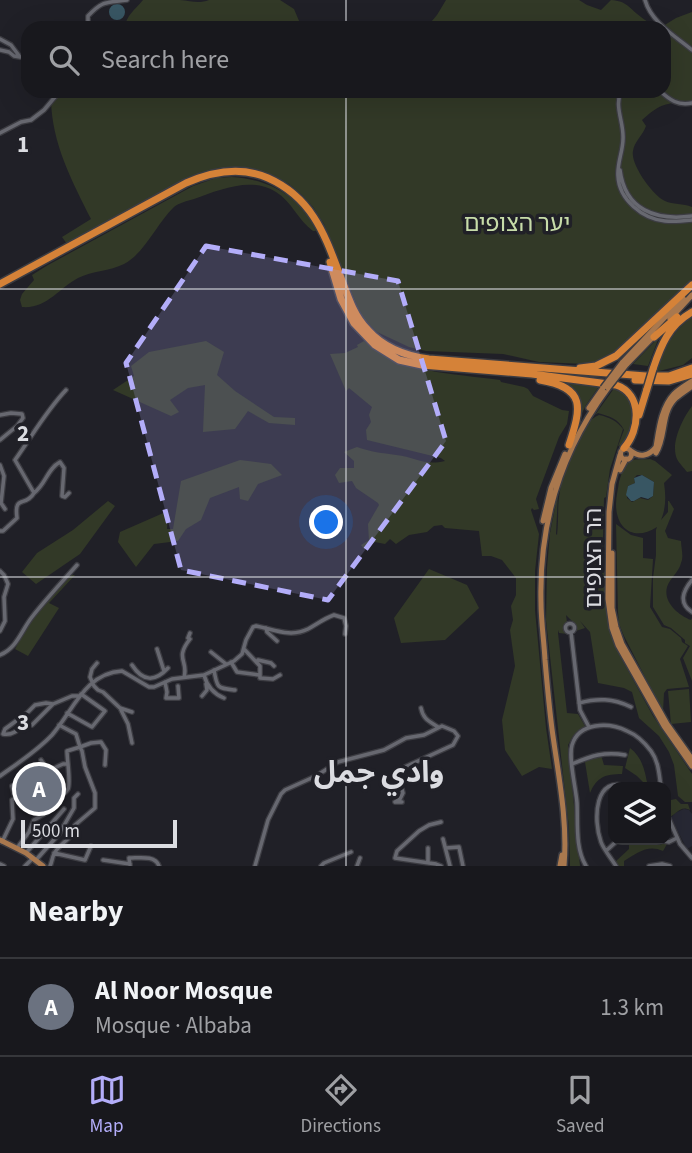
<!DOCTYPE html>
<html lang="en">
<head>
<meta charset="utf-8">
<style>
  body { margin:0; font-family:"Source Sans 3","Noto Sans Arabic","Noto Sans Hebrew",sans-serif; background:#25252a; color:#f1f3f6 }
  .controls { position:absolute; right:21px; bottom:21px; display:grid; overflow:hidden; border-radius:14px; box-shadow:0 7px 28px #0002 }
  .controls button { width:63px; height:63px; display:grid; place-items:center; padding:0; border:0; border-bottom:2px solid #36373b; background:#18181d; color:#f1f3f6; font:35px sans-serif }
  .scale { position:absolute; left:21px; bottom:18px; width:156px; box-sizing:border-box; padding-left:7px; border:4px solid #dbdce1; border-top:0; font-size:19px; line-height:24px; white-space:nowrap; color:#dbdce1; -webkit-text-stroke:5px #202027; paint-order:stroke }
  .you { position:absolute; left:327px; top:523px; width:24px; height:24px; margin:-18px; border:5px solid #fff; border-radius:50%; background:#1a73e8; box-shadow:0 0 0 10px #1a73e833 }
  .badge { display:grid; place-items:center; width:46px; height:46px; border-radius:50%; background:#b3adf9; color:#fff; font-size:23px; font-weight:700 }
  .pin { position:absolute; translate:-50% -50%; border:4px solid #fff; box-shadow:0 2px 7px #0006 }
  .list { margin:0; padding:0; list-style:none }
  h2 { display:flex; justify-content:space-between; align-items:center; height:91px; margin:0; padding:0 28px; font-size:30px }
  h2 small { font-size:23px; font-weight:400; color:#9fa0a4 }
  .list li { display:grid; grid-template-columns:46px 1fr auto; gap:21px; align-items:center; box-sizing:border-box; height:98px; padding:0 28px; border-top:2px solid #36373b }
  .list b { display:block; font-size:26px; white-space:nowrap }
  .list p { margin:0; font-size:23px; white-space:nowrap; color:#9fa0a4 }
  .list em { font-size:23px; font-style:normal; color:#9fa0a4 }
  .icon { flex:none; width:38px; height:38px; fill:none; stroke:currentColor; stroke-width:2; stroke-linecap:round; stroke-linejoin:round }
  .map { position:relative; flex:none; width:692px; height:866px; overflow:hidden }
  .search { position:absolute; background:#18181d; box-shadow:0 7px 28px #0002; left:21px; right:21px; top:21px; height:77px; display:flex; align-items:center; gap:18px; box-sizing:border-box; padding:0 24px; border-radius:21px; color:#9fa0a4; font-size:26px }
  .sheet { height:189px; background:#18181d }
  nav { display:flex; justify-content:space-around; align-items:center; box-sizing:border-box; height:98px; border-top:2px solid #36373b; background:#18181d; font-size:19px; color:#9fa0a4 }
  nav a { display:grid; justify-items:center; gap:4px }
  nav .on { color:#b3adf9 }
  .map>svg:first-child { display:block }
</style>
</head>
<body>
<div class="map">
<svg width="692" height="866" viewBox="0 0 692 866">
  <rect width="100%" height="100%" fill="#202027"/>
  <path fill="#272834" d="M684 809 689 810 692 814V846L687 849 671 818 675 813Z"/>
  <path fill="#323927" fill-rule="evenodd" d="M143 0C155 0 168 0 180 0 191 1 199 4 209 0H280L294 9 302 28H125C126 15 135 10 143 0Z
    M446 0H579L587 5 601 10 611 0C627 1 629 8 641 17 646 21 651 23 655 28H426L437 15Z
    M692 12V103C667 102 661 103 642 120L646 126C643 135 634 142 633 151 630 164 653 196 665 201 673 205 683 203 692 207V282L616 353 600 361 586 364 539 362 503 354 426 351 409 347 377 332 365 320 358 308 324 224 313 207 302 195 289 184 267 173 255 170 234 168 152 198 67 244 62 237 91 219C72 181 52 144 51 100L64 91H664V28H660L676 18Z
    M232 177C267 179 302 196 316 231H313C298 220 292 202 276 192 251 176 219 190 194 199 187 201 179 203 174 207 157 223 145 253 124 264 110 271 92 271 78 278 59 288 47 309 22 307L20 300 22 294 34 280 32 275 48 265 193 186 216 178Z
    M692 317V358L683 365 655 372C664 350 672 331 692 317Z
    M659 337 648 366 633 364Z
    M206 341 224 352 217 375 235 391 274 417 295 418V425L269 423 248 411 235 429 203 432 205 385 188 388 170 400 179 412 171 416 113 390 134 376 131 366 149 352Z
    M364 341C403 374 451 373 500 380L501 382 524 387 528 389 533 396 562 410 569 411 567 424 559 437 536 499 539 509 534 510 532 508 531 510 539 534 535 571V610L546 728 552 769 539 767 522 776 505 750 502 720 515 666 510 630 513 620 511 606 516 595V578L502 560 491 556H482L479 531 445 528 442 525 434 526 427 532 409 535 396 544 390 539 385 544 375 542 364 549 361 545 369 540 368 524 379 505 378 503 356 488 352 481 339 483 335 475 340 468H354V461L344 452 357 447C371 452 382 453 396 455 415 457 423 466 445 461L441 458 367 440 366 430 371 422 369 415 372 407 349 388 346 391 330 354 345 353 358 347 357 345Z
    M551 378 600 385 586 405 580 417V405Z
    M615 387C642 399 634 423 624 444L618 446 624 430C619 419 609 416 598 413L595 415Z
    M692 406V471L687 472C684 468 679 463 677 459 670 443 683 418 692 406Z
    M599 415C609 417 617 421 623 429L610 469 606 497 604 498 603 539 605 598 609 629 619 654 653 716 692 774V802H685L678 796 674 765 669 752 659 736 639 718 632 692 624 688 598 683 590 632 580 621 585 628 576 631V625L566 615 567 623 565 628 568 634 559 633V630L558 633 567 713 578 714 585 726 573 736 568 745 580 866H570L569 828 546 620 547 568 550 533 558 493 556 534 557 535C559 520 557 505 560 491 563 472 580 421 599 415Z
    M650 459 655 461 672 475 664 483C666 496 666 508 661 520L668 512V501H669L674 509 665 531 668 538 681 541C681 548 684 556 681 563 679 572 670 578 667 587 663 602 678 615 691 620L692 618V681L683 658 690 646 685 643V640L671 628 664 625 653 607V578L656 555V530L657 527C636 541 616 531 616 504 616 497 618 489 619 482 621 476 623 466 628 462 634 458 644 460 650 459ZM637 475H642L654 482 653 496 648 500 640 498 632 502 627 498 628 486 635 483 634 478Z
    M240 460 271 464 282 475 258 484 248 501 240 499 239 487 210 498 201 520 186 529 178 541 154 544 136 567 118 542 120 532 168 511 167 529H173L181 481Z
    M108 501 115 506 80 554 36 584 22 572 37 553 73 530Z
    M616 524 631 535 643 538V558L653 559 650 607 662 627 670 629 681 638 682 642 688 646 680 659 689 687 667 689 664 693 663 712 624 636 619 624 618 612Z
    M429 569 467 585 479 608 445 640 401 643 394 618Z
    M67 575H75L49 603 59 608 28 656 15 649 36 611Z
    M689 689 691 722 671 724 668 691Z
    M630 748C643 758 645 772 648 787L637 776 625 768Z
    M601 755 604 765 623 766 622 774C605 774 597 777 590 793L585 762Z
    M676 799 681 804H688L690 810C681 805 677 813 670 817L666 801Z
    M622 840H653L667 844 663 851C648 844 637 853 624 861V866H618L615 862 629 849V844Z"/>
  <path fill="#385663" d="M109 12a8 8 0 1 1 16 0a8 8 0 1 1-16 0Z
    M642 475 654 482 653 496 648 499 641 497 634 501H631L626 495 628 486 635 483 634 478Z"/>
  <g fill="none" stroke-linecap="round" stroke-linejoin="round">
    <defs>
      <path id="minor" d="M645 0C651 22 675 36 692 50
        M88 28V16C103 0 106 3 127 0
        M0 39 11 45 20 57
        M0 50 9 52 14 56 20 57
        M621 91C614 107 624 122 623 139 623 151 617 163 618 176 619 200 643 219 665 221 674 222 683 221 692 220
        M660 91C670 100 678 106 692 103
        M0 133 21 122 31 120 44 110 60 91
        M620 170C625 210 656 221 692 216
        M0 415 11 413 22 414 23 418 17 426 0 440
        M0 465 4 476 1 503 5 509
        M34 493C46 484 47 469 60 462L64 468 62 496 65 497 69 493
        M0 531H3L17 518C14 494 25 508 34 493L15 460C32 436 46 411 66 390
        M0 571 4 575 8 584 4 597 5 621 0 631
        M692 580C683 591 678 603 692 612
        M565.5 628a4.5 4.5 0 1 1 9 0a4.5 4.5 0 1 1-9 0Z
        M266 628 267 632 277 641
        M571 632 580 710 589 727
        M157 649 164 671
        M244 649 260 666V678L273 679 280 675
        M211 652 226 664
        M0 655C17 648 21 631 32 617 46 599 62 582 77 565
        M258 660 271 663 274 666
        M231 662 237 672 259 675
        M97 663 92 669 90 677 94 686 98 690 103 692 120 708 132 712
        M132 665C143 682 155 682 168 668
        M214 670C217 689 218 688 235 690
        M204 675C207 686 214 694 224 698
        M184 677C189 661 174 659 190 639L188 638 190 633
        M165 682 167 692 166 698H179L178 686
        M202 696 207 690 206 684
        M579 703C597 698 613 698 631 707
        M421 708C423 719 429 721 438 727
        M121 710 128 724 132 743
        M67 713 92 727 105 711 81 694
        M25 723C19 729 13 736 3 734L5 729 27 713 35 705 46 703 53 704 72 696H79
        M32 725 53 704
        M41 760 47 769 50 771
        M572 764C591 756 605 751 625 755
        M0 776C18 763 37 751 52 735 73 711 85 673 122 671L149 687H154L172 679 204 675 234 661 242 654 246 640 253 627 256 626C273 629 290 638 308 629 317 624 325 618 334 615L344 618 346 626 345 634
        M12 786 15 797
        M25 795V790L36 775 46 776 50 773V770L63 764H67
        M666 812 680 844 692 858
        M443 839 450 866
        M658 840 669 842 677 838
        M2 842 13 819 12 800C25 791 43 796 58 798 62 795 66 793 68 789 71 785 67 759 67 751L80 747 76 734 59 725
        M17 848 29 832 34 820 48 812
        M428 848V862
        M446 848 459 847 463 866
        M606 851 618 840
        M26 853 64 809
        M54 853 85 860 91 846
        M36 860 59 834 74 808V798L78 794
        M103 860 130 864
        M0 864 4 866
        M25 866 31 860
        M50 866C52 862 52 858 54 854 60 842 74 839 75 825L95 808V793L85 767 82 751 80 747 91 743 101 742 106 750 105 765
        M130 866 129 858C140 858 155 855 159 866
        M255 866 268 820 281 794 285 790 316 776 338 762 384 750 406 738 424 735 442 726 454 731 458 736 453 745 405 767 400 782 403 793 400 799 395 802H402
        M321 866 324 863 351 852
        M357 866 360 858
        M441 866 436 864 395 858 397 851 419 831 429 825 441 822
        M586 866C575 848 578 824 577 803 576 788 568 758 572 745 579 722 609 722 627 731 637 735 645 743 651 751 659 762 659 775 661 787
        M616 866C611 858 604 850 601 842 593 820 594 773 629 787
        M649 866 662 864 670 866"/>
      <path id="major" d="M670 319 692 295
        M622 363 683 298
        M626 365 656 334
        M589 408 603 388
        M620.5 454a5.5 5.5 0 1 1 11 0a5.5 5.5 0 1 1-11 0Z
        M631 451C640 458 649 456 656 447 659 429 661 408 674 394 679 389 686 385 692 381
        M656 453C666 437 661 414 674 400 679 395 686 391 692 386
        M620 455 612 484 609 512 608 599 612 628 618 645 664 726 692 766
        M620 470 626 459
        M543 521 551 488 565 454
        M612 553V608L616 627 622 644 667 724 692 759
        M0 840 26 853 43 866
        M560 866 562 855
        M564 866C568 820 558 774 552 729 549 706 547 683 545 660 544 641 541 621 541 602 539 523 561 451 608 388"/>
      <path id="highway" d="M330 262 341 299 354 323 375 345 399 360 422 365 532 374 616 385C643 394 640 430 624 448
        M0 284 186 183C213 171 241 166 268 178 315 199 326 239 343 283 349 300 355 317 368 330 384 348 406 356 429 359L646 376H669L692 368
        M654 337 677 317
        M580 368 596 366 616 356 692 285
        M653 369C661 345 669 325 692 312
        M540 380C587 388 581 408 569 445
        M635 380 669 381 692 374
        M639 415 647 389"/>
    </defs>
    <use href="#minor" stroke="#3c3c42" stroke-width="6"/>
    <use href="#major" stroke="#3c3c42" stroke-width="8"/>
    <use href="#highway" stroke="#3c3c42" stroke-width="10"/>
    <use href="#minor" stroke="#676870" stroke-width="3.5"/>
    <use href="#major" stroke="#a9784e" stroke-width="5"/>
    <use href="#highway" stroke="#d58238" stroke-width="7"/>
    <defs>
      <path id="major-bridge" d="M603 388 622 363
        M608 388 626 365"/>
      <path id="highway-bridge" d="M647 389 653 369"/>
    </defs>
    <use href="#major-bridge" stroke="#3c3c42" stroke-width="8" stroke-linecap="butt"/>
    <use href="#highway-bridge" stroke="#3c3c42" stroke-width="10" stroke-linecap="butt"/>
    <use href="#major-bridge" stroke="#a9784e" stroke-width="5"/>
    <use href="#highway-bridge" stroke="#d58238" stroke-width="7"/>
  </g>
  <path fill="#b3adf9" fill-opacity="0.2" stroke="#b3adf9" stroke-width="5" stroke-dasharray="14 9" stroke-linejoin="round" d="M206 246 398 281 446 441 328 600 181 570 126 363Z"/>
  <path fill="none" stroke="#dbdce1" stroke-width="2" stroke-opacity="0.55" d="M346 0V28M346 91V866M0 289H692M0 577H692"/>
  <g text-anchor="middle" stroke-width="7" stroke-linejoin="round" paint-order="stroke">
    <g font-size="23" fill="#c7dca9" stroke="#202027">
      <text x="517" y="231">יער הצופים</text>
    </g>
    <g font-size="23" fill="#dbdce1" stroke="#202027">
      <text transform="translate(593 558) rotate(-90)" y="8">הר הצופים</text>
    </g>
    <g font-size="30" font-weight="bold" fill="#dbdce1" stroke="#202027">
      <text x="379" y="782">وادي جمل</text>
    </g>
  </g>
  <g font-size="23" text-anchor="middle" font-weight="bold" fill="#dbdce1" stroke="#202027" stroke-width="7" stroke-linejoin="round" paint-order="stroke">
    <text x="23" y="152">1</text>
    <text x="23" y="441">2</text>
    <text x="23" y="730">3</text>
  </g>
</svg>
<div class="controls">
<button><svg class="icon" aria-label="layers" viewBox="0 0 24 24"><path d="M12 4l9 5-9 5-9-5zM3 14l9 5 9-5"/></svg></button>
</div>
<div class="scale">500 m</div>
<div class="you"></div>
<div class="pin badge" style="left:39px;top:789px;background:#6b7280">A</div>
<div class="search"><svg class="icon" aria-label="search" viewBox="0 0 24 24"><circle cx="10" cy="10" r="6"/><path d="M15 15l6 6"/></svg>Search here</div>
</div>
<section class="sheet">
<h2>Nearby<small></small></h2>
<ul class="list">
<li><span class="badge" style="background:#6b7280">A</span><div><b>Al Noor Mosque</b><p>Mosque · Albaba</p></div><em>1.3 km</em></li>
</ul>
</section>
<nav>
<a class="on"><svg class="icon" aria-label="map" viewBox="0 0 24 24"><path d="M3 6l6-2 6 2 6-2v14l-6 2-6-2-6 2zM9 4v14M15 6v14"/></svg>Map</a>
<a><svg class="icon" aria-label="directions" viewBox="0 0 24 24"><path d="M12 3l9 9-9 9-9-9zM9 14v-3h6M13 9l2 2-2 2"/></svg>Directions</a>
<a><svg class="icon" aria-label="saved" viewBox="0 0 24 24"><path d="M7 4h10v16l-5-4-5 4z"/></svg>Saved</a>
</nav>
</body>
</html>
